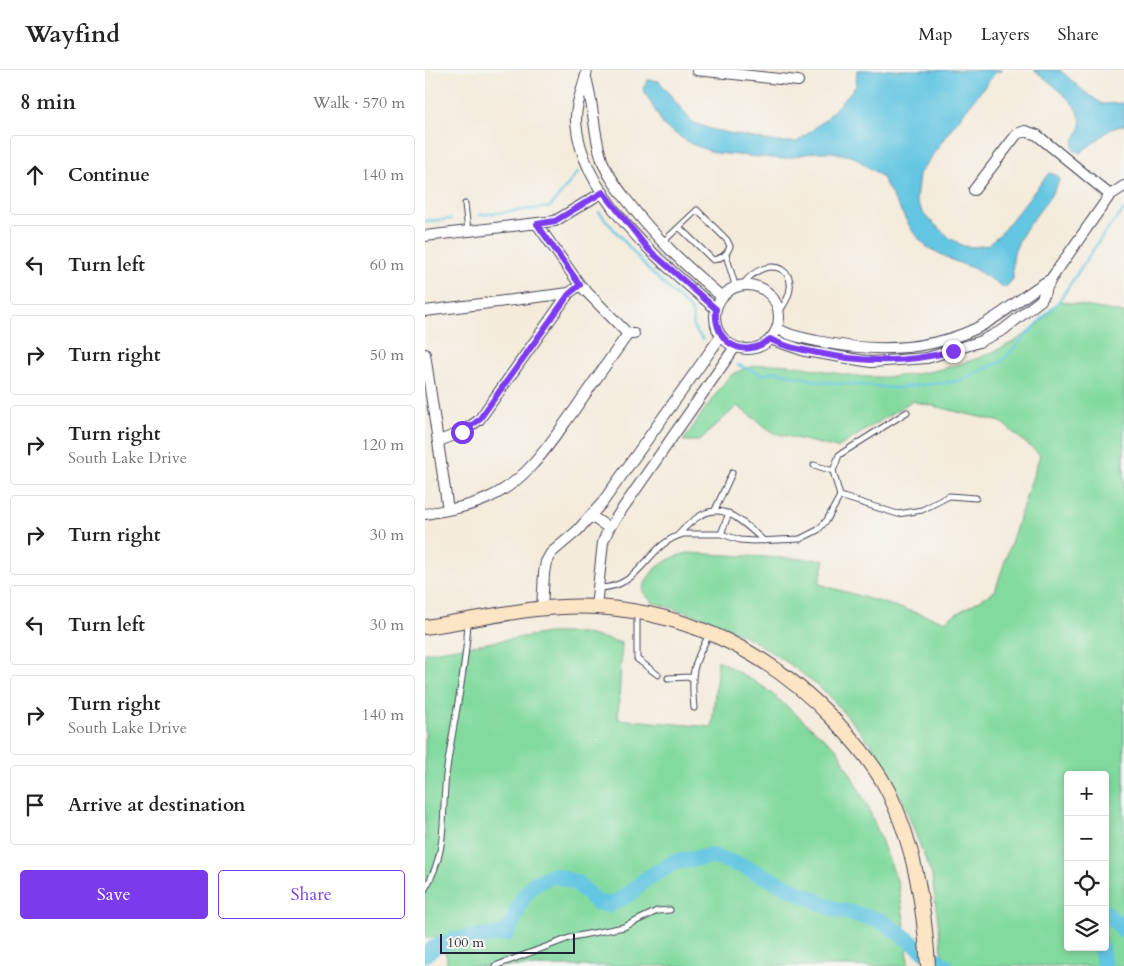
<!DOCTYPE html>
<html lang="en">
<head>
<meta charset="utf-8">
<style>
  body { margin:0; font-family:Cardo,serif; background:#f2f2f2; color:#222 }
  .controls { position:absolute; right:15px; bottom:15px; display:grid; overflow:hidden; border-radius:5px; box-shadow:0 2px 8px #0003 }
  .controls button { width:45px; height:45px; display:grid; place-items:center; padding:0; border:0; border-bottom:1px solid #e0e0e0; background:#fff; color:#222; font:25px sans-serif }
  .scale { position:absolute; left:15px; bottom:12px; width:135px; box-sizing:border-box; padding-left:5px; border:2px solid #22223b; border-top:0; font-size:14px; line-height:18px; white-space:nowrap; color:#22223b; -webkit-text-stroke:4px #f6f6f2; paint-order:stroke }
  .stop { position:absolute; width:15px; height:15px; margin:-11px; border:4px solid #7c3aed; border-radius:50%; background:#fff }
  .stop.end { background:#7c3aed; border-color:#fff; box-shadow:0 1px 5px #0008 }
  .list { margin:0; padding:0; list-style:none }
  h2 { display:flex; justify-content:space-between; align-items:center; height:65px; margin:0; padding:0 20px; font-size:21px }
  h2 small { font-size:16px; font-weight:400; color:#767676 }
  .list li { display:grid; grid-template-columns:32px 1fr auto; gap:15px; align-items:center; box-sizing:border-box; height:80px; margin:0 10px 10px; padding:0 10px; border:1px solid #e0e0e0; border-radius:5px }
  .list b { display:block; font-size:19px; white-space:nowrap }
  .list p { margin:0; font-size:16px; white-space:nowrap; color:#767676 }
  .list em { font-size:16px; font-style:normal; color:#767676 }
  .actions { display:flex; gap:10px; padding:15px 20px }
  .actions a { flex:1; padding:11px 0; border:1px solid #7c3aed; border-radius:5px; text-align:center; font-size:18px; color:#7c3aed }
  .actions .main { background:#7c3aed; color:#fff }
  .icon { flex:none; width:28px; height:28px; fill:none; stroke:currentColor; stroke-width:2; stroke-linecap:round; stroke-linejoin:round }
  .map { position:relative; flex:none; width:699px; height:896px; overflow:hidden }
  header { display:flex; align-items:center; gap:30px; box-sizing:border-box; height:70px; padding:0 25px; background:#fff; border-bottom:1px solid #e0e0e0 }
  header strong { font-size:24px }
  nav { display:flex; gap:28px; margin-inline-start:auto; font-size:18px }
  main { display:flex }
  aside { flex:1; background:#fff }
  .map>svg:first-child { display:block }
</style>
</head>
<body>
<header>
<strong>Wayfind</strong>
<nav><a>Map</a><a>Layers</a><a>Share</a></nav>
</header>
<main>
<aside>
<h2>8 min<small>Walk · 570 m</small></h2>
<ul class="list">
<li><svg class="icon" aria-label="ahead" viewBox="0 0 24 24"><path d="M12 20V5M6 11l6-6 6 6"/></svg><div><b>Continue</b></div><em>140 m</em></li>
<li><svg class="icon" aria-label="left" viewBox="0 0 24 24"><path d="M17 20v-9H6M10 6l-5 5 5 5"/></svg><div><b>Turn left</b></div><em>60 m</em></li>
<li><svg class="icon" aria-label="right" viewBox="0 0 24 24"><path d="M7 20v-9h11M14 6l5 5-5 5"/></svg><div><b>Turn right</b></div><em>50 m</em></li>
<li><svg class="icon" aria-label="right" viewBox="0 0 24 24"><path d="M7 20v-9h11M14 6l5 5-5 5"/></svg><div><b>Turn right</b><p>South Lake Drive</p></div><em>120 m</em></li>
<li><svg class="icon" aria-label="right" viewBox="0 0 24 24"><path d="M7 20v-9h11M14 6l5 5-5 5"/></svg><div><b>Turn right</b></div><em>30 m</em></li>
<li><svg class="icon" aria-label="left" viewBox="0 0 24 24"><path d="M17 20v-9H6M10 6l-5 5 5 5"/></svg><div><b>Turn left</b></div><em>30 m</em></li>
<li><svg class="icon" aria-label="right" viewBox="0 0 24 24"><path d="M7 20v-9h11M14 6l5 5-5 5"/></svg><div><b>Turn right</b><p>South Lake Drive</p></div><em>140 m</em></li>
<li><svg class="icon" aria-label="arrive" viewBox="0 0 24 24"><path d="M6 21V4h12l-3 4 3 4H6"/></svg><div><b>Arrive at destination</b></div></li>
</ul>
<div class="actions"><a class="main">Save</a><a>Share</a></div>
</aside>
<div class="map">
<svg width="699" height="896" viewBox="0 0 699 896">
  <rect width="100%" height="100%" fill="#f6f6f2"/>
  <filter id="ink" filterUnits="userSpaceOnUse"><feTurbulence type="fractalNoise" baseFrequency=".02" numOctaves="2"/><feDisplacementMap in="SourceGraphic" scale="10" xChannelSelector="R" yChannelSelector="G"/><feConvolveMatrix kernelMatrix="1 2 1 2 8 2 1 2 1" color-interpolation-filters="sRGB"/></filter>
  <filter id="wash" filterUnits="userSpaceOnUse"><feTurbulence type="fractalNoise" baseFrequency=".0096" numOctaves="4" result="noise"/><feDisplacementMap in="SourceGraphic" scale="20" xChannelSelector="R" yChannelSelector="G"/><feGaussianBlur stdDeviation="1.12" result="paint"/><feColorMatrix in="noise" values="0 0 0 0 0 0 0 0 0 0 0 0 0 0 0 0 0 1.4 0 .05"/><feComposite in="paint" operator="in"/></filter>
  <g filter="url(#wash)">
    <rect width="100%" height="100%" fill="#f4ebdb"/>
    <path fill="#82da9f" stroke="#527e6d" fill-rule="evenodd" d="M634 231 699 243V896H519L507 806 477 729 445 673 403 624 366 595 326 569 283 549 227 532 218 522C221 500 242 488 262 483L400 490 394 514 519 551 570 521 615 385 576 352 487 331 412 378 349 363 312 336 274 371H258C268 358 298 310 308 304 345 284 385 300 424 305 479 314 564 293 608 259 618 251 626 240 634 231ZM643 705H680V877H643Z
      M123 563H157L197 573 193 649 287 657 293 590 340 618 412 679 444 739 473 813 482 868 483 896H22V887L13 867 0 868V583Z"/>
    <path fill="#64c6e2" stroke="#43748e" d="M432 0H578L571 2 525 60 494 104 491 130 500 146 525 168 538 176 548 177 563 175 576 163 624 103 633 106 634 111C623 136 592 161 588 189 587 196 588 203 588 209L580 218 548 198 529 191 502 177 488 162 456 106 429 87 408 82H390L358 89 291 83 266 74 239 56 218 19 223 10 234 11 267 52 285 59 318 66 352 72H372L401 49 431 16Z
      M609 0H635L656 19 677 34 699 33V55L686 59 655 83 649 80C645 71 655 64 656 55 657 34 624 12 609 0Z"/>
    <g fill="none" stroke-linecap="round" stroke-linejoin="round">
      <path stroke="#64c6e2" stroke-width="2.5" d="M174 142 223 199 267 241 269 259 278 269
        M54 145 125 137 153 102
        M0 151 26 149
        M313 295 338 305 349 301 396 312 471 318 533 311 576 292 634 231 680 162 699 140"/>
      <path stroke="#64c6e2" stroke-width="16" d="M680 842 699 860
        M676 877 679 896
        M0 885C20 864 55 869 82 863L98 828 110 813 129 805 152 813 171 832 184 835 203 825 221 809 250 792 287 786 320 797 409 839 455 850 521 896"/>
    </g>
  </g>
  <g filter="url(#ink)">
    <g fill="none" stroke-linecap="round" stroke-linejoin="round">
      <defs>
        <path id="service" d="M40 134 43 161
          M238 172 272 140 302 170 305 176C302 185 297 188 288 190L254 157
          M301 185 311 218
          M317 216C342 179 387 201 353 243
          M389 395 408 401
          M415 426 473 444 497 440 524 426 551 428
          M290 440 307 403
          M296 464 304 443
          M253 465C288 426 304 439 339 471
          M172 518C217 519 221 474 258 464H296L315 470 329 471 375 469 393 460 402 450 415 426 408 401 414 385 482 342
          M212 543V589L233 605
          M243 608 266 607
          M269 638C266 604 267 595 284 565
          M0 819C25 778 15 743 22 698 29 649 41 600 43 551
          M70 896 147 867 199 857 232 841 245 840"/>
        <path id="minor" d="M162 0C159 17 150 33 151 52 157 128 237 193 291 239
          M272 0 373 11
          M161 8C169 35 168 63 177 90 182 104 192 117 201 129 229 167 262 197 297 227
          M549 120 592 64 600 61 612 65 685 125
          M112 154 155 215 203 264H209
          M0 166 130 151 178 122
          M290 247a32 32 0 1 1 64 0a32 32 0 1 1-64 0Z
          M0 241 144 223
          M352 258C363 266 379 268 392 271 445 282 500 282 550 259 578 246 599 224 626 209
          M345 269 380 281 446 292 502 288 554 272 578 260 616 230 626 209 685 125 699 116
          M0 284 23 440
          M14 371 37 362 54 350 144 223 155 215
          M0 444C21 440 44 437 63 428 103 410 125 373 150 339 167 314 185 289 203 264
          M166 446 184 458
          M171 537 178 472 184 458 310 277
          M117 539 119 503 121 492 126 483 152 461 177 433 296 266"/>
        <path id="secondary" d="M0 557C57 549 115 533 172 537 266 543 347 584 411 652 430 672 450 695 463 721 490 776 499 835 503 896"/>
      </defs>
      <use href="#service" stroke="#424053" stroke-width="7"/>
      <use href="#minor" stroke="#424053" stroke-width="12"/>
      <use href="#secondary" stroke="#424053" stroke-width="16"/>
      <use href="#service" stroke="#fff" stroke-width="5"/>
      <use href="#minor" stroke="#fff" stroke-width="10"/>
      <use href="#secondary" stroke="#fce5c4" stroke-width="14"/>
    </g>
  </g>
  <g fill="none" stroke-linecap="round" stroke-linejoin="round" filter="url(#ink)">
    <path stroke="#7c3aed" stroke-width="6" d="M37 362 54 350 144 224 155 215 112 154 130 151 178 122 223 179 291 239C288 272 318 291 345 269 360 277 377 280 393 283 440 293 481 293 528 281"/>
  </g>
</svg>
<div class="controls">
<button>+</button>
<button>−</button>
<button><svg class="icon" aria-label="locate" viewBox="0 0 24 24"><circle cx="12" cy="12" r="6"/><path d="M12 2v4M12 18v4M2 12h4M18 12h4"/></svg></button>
<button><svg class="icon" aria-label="layers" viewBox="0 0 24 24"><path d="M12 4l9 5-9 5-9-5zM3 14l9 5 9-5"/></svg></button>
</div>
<div class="scale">100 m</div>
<div class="stop" style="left:37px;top:362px"></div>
<div class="stop end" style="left:528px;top:281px"></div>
</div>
</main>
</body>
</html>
